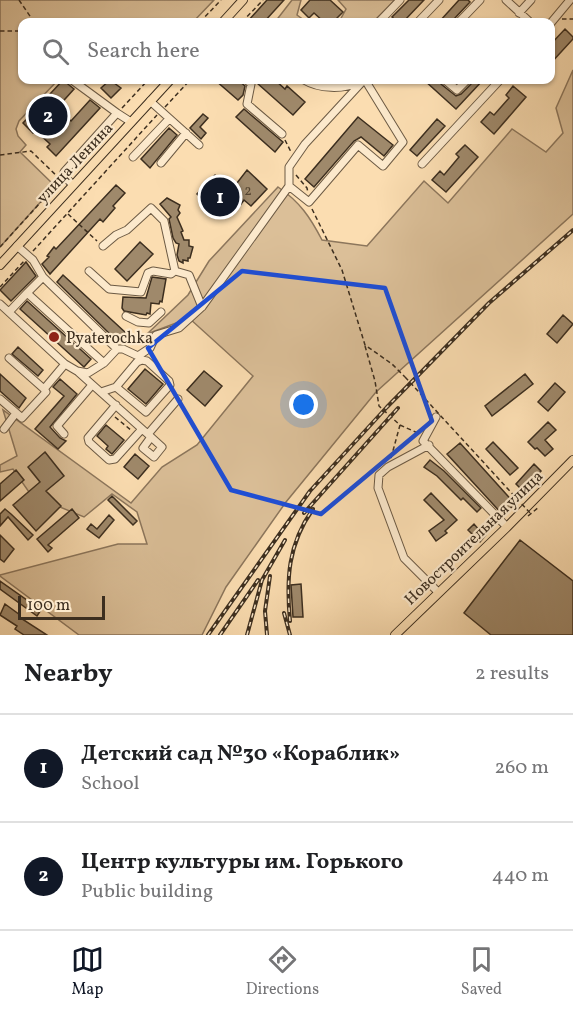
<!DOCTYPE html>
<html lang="en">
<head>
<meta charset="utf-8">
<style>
  body { margin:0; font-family:Vollkorn,serif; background:#f6f6f6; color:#202124 }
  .scale { position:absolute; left:18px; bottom:15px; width:87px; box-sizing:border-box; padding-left:6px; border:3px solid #3c2e1f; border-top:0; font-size:16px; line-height:21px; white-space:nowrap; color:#3c2e1f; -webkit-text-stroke:4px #fce9cc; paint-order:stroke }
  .you { position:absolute; left:304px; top:405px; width:21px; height:21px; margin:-15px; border:4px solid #fff; border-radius:50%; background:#1a73e8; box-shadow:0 0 0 9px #1a73e833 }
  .badge { display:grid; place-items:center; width:39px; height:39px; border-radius:50%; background:#111827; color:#fff; font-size:20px; font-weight:700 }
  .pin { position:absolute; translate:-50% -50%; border:3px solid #fff; box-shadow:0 2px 6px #0006 }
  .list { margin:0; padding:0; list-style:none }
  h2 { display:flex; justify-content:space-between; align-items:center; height:78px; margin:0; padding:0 24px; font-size:26px }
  h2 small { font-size:20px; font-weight:400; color:#757577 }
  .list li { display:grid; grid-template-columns:39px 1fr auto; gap:18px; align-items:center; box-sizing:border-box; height:108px; padding:0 24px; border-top:2px solid #e0e0e0 }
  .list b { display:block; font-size:22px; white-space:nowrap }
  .list p { margin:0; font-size:20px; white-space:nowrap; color:#757577 }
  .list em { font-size:20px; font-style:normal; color:#757577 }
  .icon { flex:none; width:33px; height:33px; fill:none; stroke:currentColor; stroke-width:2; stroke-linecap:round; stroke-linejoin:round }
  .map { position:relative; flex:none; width:573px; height:635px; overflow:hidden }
  .search { position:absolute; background:#fff; box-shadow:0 2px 4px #0004; left:18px; right:18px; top:18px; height:66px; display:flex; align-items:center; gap:15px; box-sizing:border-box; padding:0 21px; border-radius:12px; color:#757577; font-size:22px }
  .sheet { height:294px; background:#fff }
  nav { display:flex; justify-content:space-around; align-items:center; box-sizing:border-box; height:84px; border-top:2px solid #e0e0e0; background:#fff; font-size:16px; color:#757577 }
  nav a { display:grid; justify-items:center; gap:3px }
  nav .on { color:#111827 }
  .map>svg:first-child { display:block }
</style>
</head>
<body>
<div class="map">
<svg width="573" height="635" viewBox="0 0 573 635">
  <rect width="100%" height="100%" fill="#fbddb1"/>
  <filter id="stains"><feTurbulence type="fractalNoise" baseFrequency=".00333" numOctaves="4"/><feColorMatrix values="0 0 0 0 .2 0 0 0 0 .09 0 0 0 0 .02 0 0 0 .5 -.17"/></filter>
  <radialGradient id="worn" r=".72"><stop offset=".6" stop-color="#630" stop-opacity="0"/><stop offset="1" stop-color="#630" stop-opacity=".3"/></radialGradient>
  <path fill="#dbbf98" stroke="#8c765c" stroke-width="1.5" d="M0 0H214L193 22H22V80H58L19 121 16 129 18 136 26 145 20 152 55 186 0 247Z
    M292 0H301L297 15 304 20 314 22H275Z
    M338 0H395L373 22H339L346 9Z
    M573 70V214L376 392 286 502 226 587 202 635H79L0 576V575L118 544H147L137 512 112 494 84 517 31 495 13 469 0 472V465L17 456 3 410 131 503 162 467 197 445 253 376 189 318 147 334 188 295 209 261 278 187C300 202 310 217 322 240L367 246 424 181 448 203 512 129 546 152 563 133 556 108Z"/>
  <path fill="#9f896b" stroke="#3c2e1f" stroke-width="1.5" d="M267 0H284L264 22H247Z
    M310 0H330L343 12 333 22H324L314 13 309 18 301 10Z
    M409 0H424L403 22H398L392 17Z
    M459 0H468L470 2 455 18 453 22H439Z
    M565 29 573 37V39L550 64V45Z
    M63 80 74 89 57 108 71 121 90 100 100 108 56 156 47 147 50 144 36 131 33 133 23 123Z
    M110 80 121 88 111 98 101 88Z
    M215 80H238L245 86 243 95 238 100Z
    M260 80H275L285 89 287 86 305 102 293 115 257 83Z
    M424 80H439L441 84 456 96 461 94 471 84 473 80H483L456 109Z
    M513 86 526 97 494 134 481 122 490 112 494 115 509 98 506 95Z
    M244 109 283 142 275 152 236 117Z
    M203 114 208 118 200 127 206 133 201 139 190 128Z
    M358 117 393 145 384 156 361 137 354 141 314 187 305 179Z
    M437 119 445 126 417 156 410 150Z
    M169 128 177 135 150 168 141 159Z
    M465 145 478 157 446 192 432 180 440 171 444 175 459 157 456 154Z
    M247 170 267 189 251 206 244 200 241 204 234 197 224 207 220 203 214 210 197 194 215 175 230 192Z
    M116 185 125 193 113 206 115 208 103 222 100 219 50 274 42 264 49 257 47 256 54 247 56 249Z
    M167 198 180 205 178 210 180 213 177 217 183 231 181 232 184 240H189V246L193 247 190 258H188V261L183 260V263L179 261 177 255 179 244 176 243 173 238 169 219 171 217 160 204Z
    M140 242 153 254 127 281 115 269Z
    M26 262 36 276 11 301 0 290Z
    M63 275 126 333 118 342 57 282Z
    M152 277 166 279 162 302 160 301 159 304 151 303 150 314 147 313 146 315 124 311 122 308 123 297 146 298Z
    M27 301 91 359 84 367 20 309Z
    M563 315 573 324 557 343 547 334Z
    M18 347 43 370 38 376 12 354Z
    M145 369 163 384 146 404 128 389Z
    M204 371 222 386 205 406 187 390Z
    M0 374 26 398 19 408 0 391Z
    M525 374 533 384 492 416 485 406Z
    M60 379 77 394 50 427 60 438 66 441 58 449 35 429 64 396 53 387Z
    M555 383 565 392 548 411 538 402Z
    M548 422 556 430 545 440 553 449 545 456 537 448 535 449 528 442Z
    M106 425 124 440 112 454 106 449 108 446 97 436Z
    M493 442 518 468 510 475 486 449Z
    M460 443 515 504 503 515 447 454Z
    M45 452 64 476 46 491 61 506 36 531 13 505 40 482 28 467Z
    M135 454 149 466 138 479 124 467Z
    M430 460 444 471 481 508 477 512 463 498 461 500 437 476 424 467Z
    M534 464 541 471 523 491 516 484Z
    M16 470 24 480 0 501V484Z
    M431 493 457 520 445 531 447 533 436 541 429 531 444 520 424 500Z
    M112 496 137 521 133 525 108 500Z
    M5 509 11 514 33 535 28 540 8 517 0 526V514Z
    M72 509 79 518 48 545 52 548 48 552 37 539Z
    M109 515 114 520 99 538 87 529 91 524 97 529Z
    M492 520 496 524 485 533 486 535 480 542 468 530 474 524 480 531Z
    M0 535 14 549 4 562 0 559Z
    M520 540 573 581V635H491L464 613Z
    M0 581 41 610 37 616 0 589Z
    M301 584 303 617H293L291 585Z
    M5 604 20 615 19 617 47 635H24L15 629 17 626 0 615Z"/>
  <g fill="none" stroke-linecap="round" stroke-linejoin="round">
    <defs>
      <path id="minor" d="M506 0 530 22
        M519 13 531 0
        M379 22 400 0
        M418 22 439 0
        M459 22 480 0
        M550 24 570 0
        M72 80 117 113
        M247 80 251 84 247 104 282 134
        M304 80C319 89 343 90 359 82
        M445 80 457 90 467 80
        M150 101 199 145
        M133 157 169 119
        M161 163 186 133
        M422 164 500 80
        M73 185 66 178 64 172 117 113 131 122
        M289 186 309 202 358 145 383 166 403 142 365 80
        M17 246 33 260 43 277 117 349H123L138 356 150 348 156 335 179 328 202 307 289 186V167L305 144 364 80
        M103 246 116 235 127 230 151 208 164 221 175 271 189 275 202 307
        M89 271 109 289 141 292 148 273 153 271 171 274 175 271
        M27 293 43 277
        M0 304 65 364 77 371 151 437 143 448 154 457 162 447 151 437
        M9 312 27 293 104 363 117 349
        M126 316 138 322 149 323 161 312
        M77 371 88 373 104 363
        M44 389 65 364
        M101 392 116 387 137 362 142 360 147 361 169 381 170 385 146 412 116 387
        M0 399 22 418 46 392 44 389 9 358
        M116 405 88 438 89 442 109 460 115 459 142 429
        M436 417 423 441 507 527
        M4 429 16 413
        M64 434 57 426 92 385
        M148 434 178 399
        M429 445 388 467 379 475 378 488 404 558 438 592"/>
      <path id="major" d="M223 22 243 0
        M0 265 170 80
        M395 635 507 527 573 460"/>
    </defs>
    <use href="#minor" stroke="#6c5a44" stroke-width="9"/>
    <use href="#major" stroke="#3c2e1f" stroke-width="10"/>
    <path stroke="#3c2e1f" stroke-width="1.5" stroke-dasharray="4.5 3" stroke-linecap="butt" d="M19 0 34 22
      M562 19H573
      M200 22 221 0
      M242 22 263 0
      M0 31H22
      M165 107 190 80
      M122 108 148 80
      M285 140 291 152
      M0 155 31 151 60 179
      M296 175 307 188 308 193
      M312 209 342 270 365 345 392 364 405 377
      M68 214 97 241
      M0 247 60 181
      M33 251 157 115
      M0 287 24 261
      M365 346 375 381 379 406 400 425 420 434
      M115 417 132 431
      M391 458 400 425
      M528 516 539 507"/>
    <use href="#minor" stroke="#fce9cc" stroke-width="7"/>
    <use href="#major" stroke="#fbddb1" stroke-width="8"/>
    <defs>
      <path id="rail" d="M304 513 398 408
        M284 613 290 635
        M290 621C286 579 288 544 313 509
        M208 635 310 491 387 407 489 303 573 230
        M220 635 258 580
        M247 635 262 580 285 540
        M267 635 265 611 270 576"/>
    </defs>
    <use href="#rail" stroke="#3c2e1f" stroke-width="4"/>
    <use href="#rail" stroke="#fce9cc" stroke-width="1.5" stroke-dasharray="4.5" stroke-linecap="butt"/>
    <path stroke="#3c2e1f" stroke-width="1.5" stroke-dasharray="4.5 3" stroke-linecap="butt" d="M405 377 531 514"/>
  </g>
  <path fill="none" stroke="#1d4ed8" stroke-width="4.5" stroke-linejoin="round" d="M242 271 385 288 432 421 321 514 231 490 148 348Z"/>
  <circle fill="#8f2418" stroke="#fce9cc" stroke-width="2" cx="54" cy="337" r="6"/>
  <g text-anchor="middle" stroke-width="4.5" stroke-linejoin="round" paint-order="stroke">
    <g font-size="14" fill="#554532">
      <text x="248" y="195">2</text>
    </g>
    <g font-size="16" fill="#3c2e1f" stroke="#fce9cc">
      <text transform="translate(74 162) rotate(-47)" y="6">улица Ленина</text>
      <text transform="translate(473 537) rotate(-44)" y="6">Новостроительная улица</text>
    </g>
    <g font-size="16" fill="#3c2e1f" stroke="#fce9cc" text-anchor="start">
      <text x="66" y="343">Pyaterochka</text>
    </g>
  </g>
  <rect width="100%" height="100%" filter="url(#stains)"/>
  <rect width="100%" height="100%" fill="url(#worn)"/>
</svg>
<div class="scale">100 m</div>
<div class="you"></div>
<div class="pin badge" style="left:220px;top:197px">1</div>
<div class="pin badge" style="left:48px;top:116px">2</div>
<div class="search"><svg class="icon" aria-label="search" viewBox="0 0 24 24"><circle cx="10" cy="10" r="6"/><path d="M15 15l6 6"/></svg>Search here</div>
</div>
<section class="sheet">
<h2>Nearby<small>2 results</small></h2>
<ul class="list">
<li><span class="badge">1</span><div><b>Детский сад №30 «Кораблик»</b><p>School</p></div><em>260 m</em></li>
<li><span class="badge">2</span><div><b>Центр культуры им. Горького</b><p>Public building</p></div><em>440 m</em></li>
</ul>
</section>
<nav>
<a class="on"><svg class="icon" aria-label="map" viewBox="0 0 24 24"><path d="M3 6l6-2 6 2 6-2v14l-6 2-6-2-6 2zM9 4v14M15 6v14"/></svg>Map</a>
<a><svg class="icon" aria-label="directions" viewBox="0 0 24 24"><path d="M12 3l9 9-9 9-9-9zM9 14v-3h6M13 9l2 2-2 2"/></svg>Directions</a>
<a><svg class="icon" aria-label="saved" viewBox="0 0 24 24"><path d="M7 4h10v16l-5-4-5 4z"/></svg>Saved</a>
</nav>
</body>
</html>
